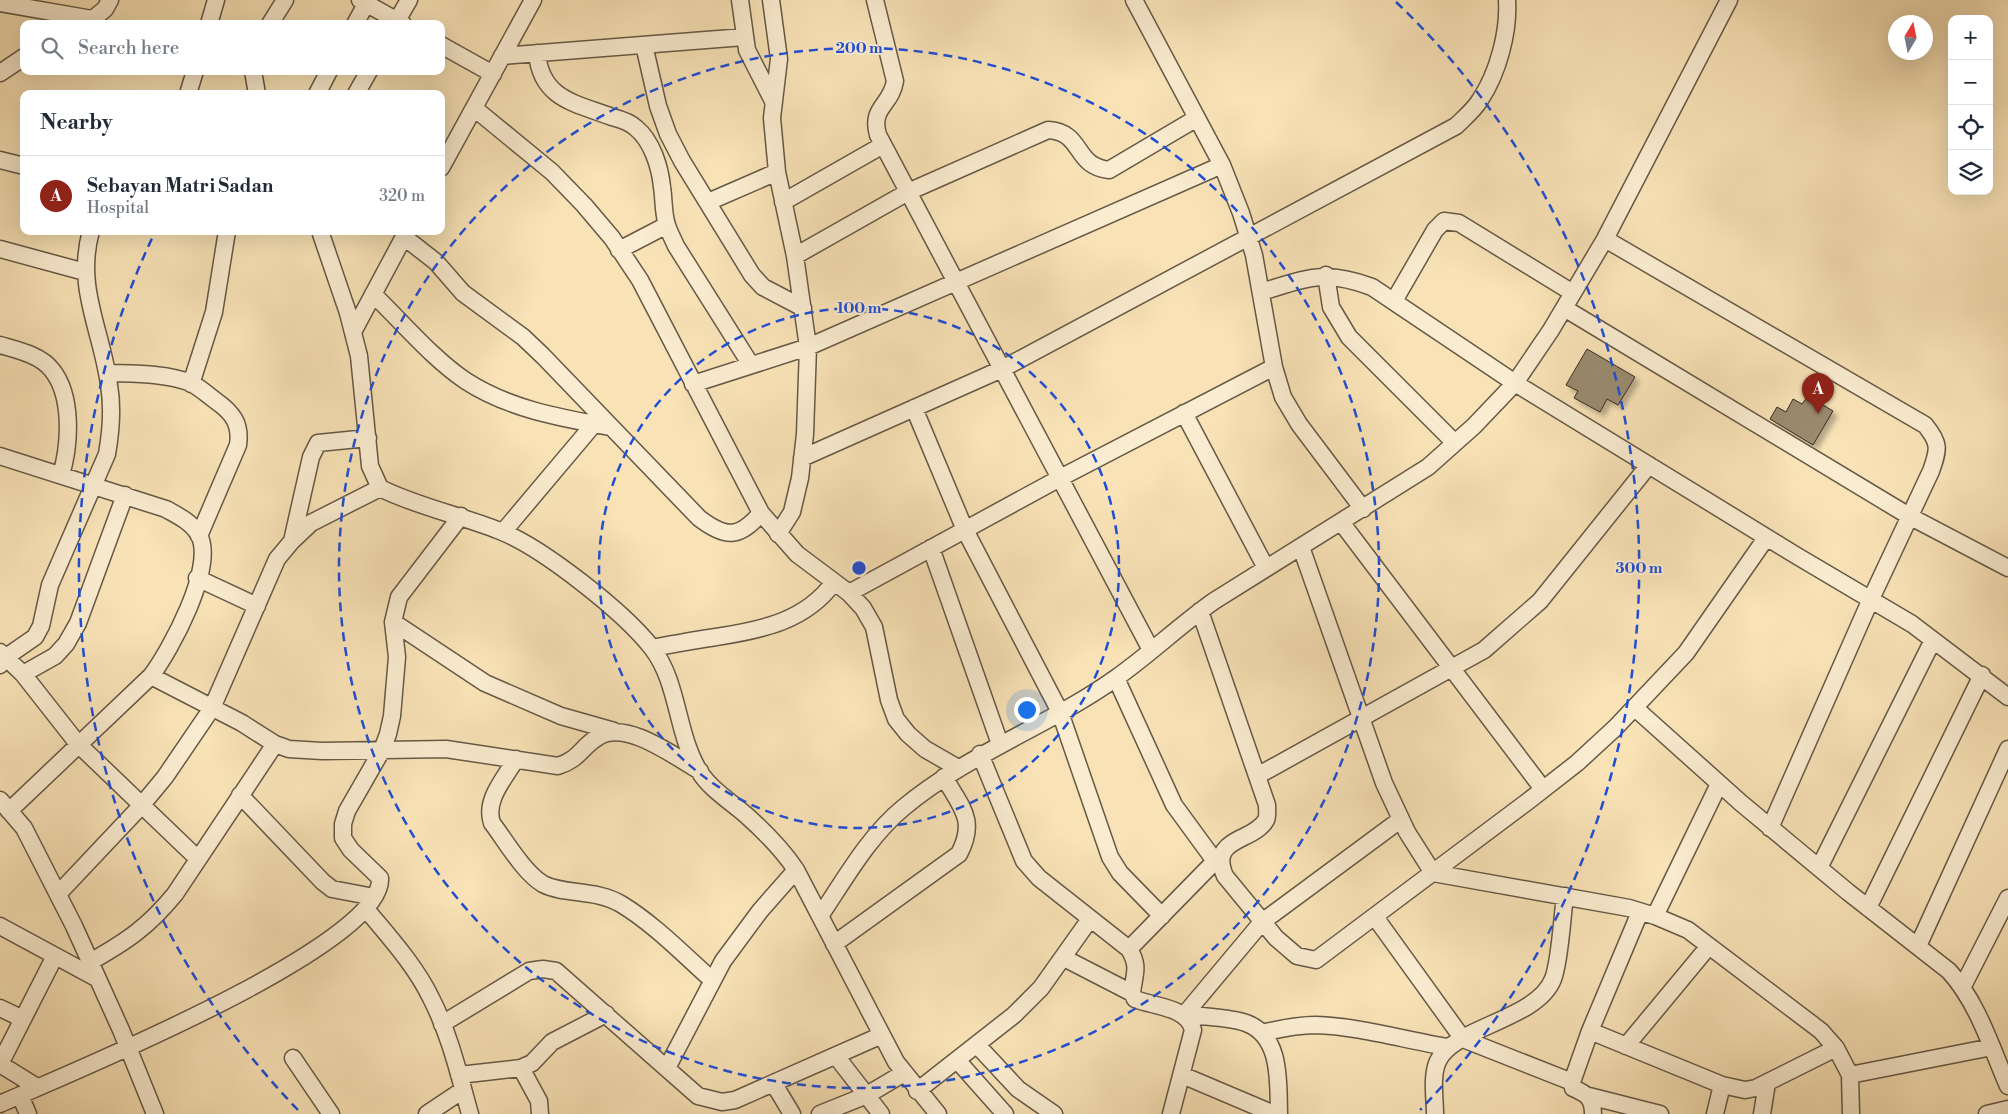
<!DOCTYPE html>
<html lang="en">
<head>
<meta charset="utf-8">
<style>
  body { margin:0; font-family:"Libre Bodoni",serif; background:#f2f2f3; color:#1f2937 }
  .controls { position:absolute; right:15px; top:15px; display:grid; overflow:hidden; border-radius:10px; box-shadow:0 5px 20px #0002 }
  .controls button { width:45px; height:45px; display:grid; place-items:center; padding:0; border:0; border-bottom:1px solid #e0e1e3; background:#fff; color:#1f2937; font:25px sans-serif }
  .compass { position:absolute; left:1888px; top:15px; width:45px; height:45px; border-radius:50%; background:#fff; box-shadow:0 5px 20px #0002; rotate:10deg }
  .you { position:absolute; left:1026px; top:709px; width:18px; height:18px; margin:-12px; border:4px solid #fff; border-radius:50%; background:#1a73e8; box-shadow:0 0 0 8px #1a73e833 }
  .badge { display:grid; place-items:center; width:32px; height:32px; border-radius:50%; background:#8f2418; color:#fff; font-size:16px; font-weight:700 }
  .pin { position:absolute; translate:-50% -41px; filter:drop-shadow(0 1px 2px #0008) }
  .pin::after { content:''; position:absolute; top:26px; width:18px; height:15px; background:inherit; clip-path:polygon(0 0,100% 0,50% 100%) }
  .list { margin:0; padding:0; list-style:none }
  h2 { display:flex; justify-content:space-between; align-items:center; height:65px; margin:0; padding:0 20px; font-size:21px }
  h2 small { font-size:16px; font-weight:400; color:#747a83 }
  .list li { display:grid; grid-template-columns:32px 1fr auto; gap:15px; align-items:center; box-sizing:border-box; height:80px; padding:0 20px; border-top:1px solid #e0e1e3 }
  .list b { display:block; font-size:19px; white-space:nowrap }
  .list p { margin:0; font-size:16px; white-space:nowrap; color:#747a83 }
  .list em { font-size:16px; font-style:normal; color:#747a83 }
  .icon { flex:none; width:28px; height:28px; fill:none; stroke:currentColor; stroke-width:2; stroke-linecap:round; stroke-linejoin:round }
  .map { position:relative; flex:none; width:2008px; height:1114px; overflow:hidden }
  .search { position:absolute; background:#fff; box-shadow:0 5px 20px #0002; left:20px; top:20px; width:425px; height:55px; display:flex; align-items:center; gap:12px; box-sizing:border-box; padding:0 18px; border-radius:10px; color:#747a83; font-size:19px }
  .panel { position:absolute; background:#fff; box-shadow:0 5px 20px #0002; left:20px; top:90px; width:425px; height:145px; border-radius:10px }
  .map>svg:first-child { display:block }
</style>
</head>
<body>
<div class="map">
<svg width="2008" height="1114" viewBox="0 0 2008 1114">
  <defs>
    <filter id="shadow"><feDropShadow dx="4.5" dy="4.5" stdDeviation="2.5" flood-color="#0004"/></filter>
  </defs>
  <rect width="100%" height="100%" fill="#f8e2b6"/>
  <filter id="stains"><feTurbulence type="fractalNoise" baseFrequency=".004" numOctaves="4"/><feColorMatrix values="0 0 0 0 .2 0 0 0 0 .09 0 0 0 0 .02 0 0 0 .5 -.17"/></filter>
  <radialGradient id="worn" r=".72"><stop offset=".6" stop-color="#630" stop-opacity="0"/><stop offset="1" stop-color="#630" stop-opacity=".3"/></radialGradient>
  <path fill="#9a8a6e" stroke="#342b20" filter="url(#shadow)" d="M1587 349 1635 377 1618 405 1607 399 1600 412 1574 398 1578 391 1566 385Z
    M1808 396 1833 411 1813 445 1770 419 1777 407 1786 412 1793 399 1802 404Z"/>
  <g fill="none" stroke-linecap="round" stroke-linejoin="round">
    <defs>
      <path id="street" d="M360 0 403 24
        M740 0 747 50 773 101
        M771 0 779 59 772 118 777 172 795 256 808 347 805 434 800 478 792 512 778 534
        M875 0 895 81C891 106 870 107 878 135L1151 650
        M1134 0 1222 165 1241 213 1254 255 1274 367 1283 397 1299 424 1363 509
        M0 3 92 19
        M87 24 105 9 110 0
        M209 24 216 0
        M270 24 285 0
        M355 24 366 4
        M395 24 409 0
        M441 45 493 74
        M644 45 658 106 668 134 682 161 752 275 763 287 803 308
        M537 53C541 99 575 103 612 117 620 119 630 122 636 128 652 141 660 167 662 187 664 199 663 213 667 225 669 232 673 239 676 246L751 365
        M502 56 744 37
        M253 71 257 94
        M0 73 24 57
        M188 94 195 71
        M317 94 329 71
        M356 94 369 71
        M474 108 552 172 584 205 612 238 640 280 761 513 797 554 849 593 863 608 874 627 889 700 896 719 908 734 925 749 958 768
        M0 160 24 166
        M441 168 533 0
        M708 202 777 172
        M783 202 883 145
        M320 231 348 313 359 356 370 466 380 488C418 507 460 515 500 531 543 548 624 612 652 648 679 683 676 733 699 771 710 789 730 801 746 815 765 832 782 849 796 870L896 1062 938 1114
        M404 237 436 262 463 293 523 337 543 356 699 518C725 538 739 539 761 513
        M1605 239 1925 425C1940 443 1939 449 1931 471L1870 601 1770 828
        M0 249 85 272
        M619 250 667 225
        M795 256 908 192 1048 130C1084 132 1073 166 1109 170L1197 118
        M1326 275 1331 307 1349 337 1455 443
        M1261 292C1308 278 1324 269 1372 287L1515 383 1797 556 1912 624 2008 697
        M373 294C401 321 434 360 466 381 509 409 561 418 611 427
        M1394 301 1435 230 1444 221 1459 223 1573 293
        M1564 308 1909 516 2008 568
        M353 332 407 231
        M0 345C17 350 41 355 52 370 73 396 70 445 61 475
        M107 373C135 374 165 373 191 383 199 387 208 395 216 401 233 413 241 424 238 445L199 536
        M191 384 214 312 227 231
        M693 384 808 347 1222 165
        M914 408 965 530 1060 712 1110 857 1120 873 1162 916
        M1184 413 1266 568
        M0 456 166 509C178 516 192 522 199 535 216 567 170 651 151 676L9 811
        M802 458 1002 369 1456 126C1464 118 1474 110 1480 100 1498 73 1509 32 1507 0
        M1341 522 1543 789
        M503 532 594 424
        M292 541 311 457 318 443 368 438
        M1301 547 1384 783 1407 832 1433 873 1629 908 1655 916 1688 930 1821 1031 1836 1048 1850 1075 1851 1114
        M931 548 1000 744
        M197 578 257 606
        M849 593 1060 478 1274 367
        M1200 611 1267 805C1267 809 1268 816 1266 820 1254 842 1208 837 1225 876L1276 938 1297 956 1316 960 1527 802 1577 763 1615 728 1686 653 1766 538
        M393 622 485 683 561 716 614 731
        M652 648C674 644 695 640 716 637 762 630 806 621 834 582
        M0 652 23 674 78 744 198 859
        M0 665 6 657 35 637 41 626 50 585 107 454C111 431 113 408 109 385 102 331 75 287 91 231
        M23 674 55 656 66 644 78 623 125 495
        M151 676 242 723 275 744 289 749 322 751 446 749 558 766C580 759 581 747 598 737 626 719 675 757 700 771
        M1116 678 1174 805 1215 861
        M1635 708 1741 803 1848 892 1949 971C1978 1003 1991 1047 2008 1086
        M980 754 1024 861 1039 878 1129 949C1140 967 1134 974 1132 993L1135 999C1155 1007 1188 1007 1193 1030L1171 1114
        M516 759C505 778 484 800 492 823 505 840 524 873 543 884 564 895 596 889 621 904 654 924 683 954 712 980
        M1257 776 1484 650 1540 601 1649 465
        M240 795 323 882 332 889 374 897
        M0 800 24 828 74 926 121 1030 155 1114
        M1819 868 1933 640
        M58 894 141 806 165 777 212 708 277 559 292 541 311 523 380 488
        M1868 908 1982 675
        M366 909C389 937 415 965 431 998 450 1035 459 1075 470 1114
        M820 916C845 879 868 837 903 808 969 753 1047 727 1116 678 1150 654 1180 625 1214 601L1428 467 1474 426 1515 383 1551 330 1605 239 1729 0
        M1655 916 1719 784
        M1375 917 1463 1039 1572 1082
        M0 926 98 979
        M834 944 959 854C977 820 961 807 944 777
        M1918 946 2008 749
        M1129 949 1222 854
        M1064 958 1132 993
        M90 962C127 941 148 927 175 894L275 744
        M1963 986 2008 898
        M0 1008 23 1019
        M1185 1014 1262 922 1400 820
        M1185 1014C1202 1017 1230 1017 1246 1023 1282 1036 1278 1083 1279 1114
        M442 1024 529 971 543 969 556 971 698 1096 722 1102 735 1100 882 1035
        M1590 1031 1722 1085 1745 1090 1756 1088 1836 1048
        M1262 1033C1279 1029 1297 1025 1315 1025 1357 1026 1405 1040 1447 1047
        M977 1045 1018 1089 1054 1114
        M1626 1046 1709 946
        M836 1056 881 1114
        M293 1058 331 1114
        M957 1060 1005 1114
        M0 1064 55 956
        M0 1064 37 1087
        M521 1068 539 1101 540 1114
        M667 1068 723 961 760 911 796 870
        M459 1075 521 1068 532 1063 552 1042 606 1014
        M1182 1075 1274 1114
        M1850 1075 1992 1047
        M774 1084 792 1114
        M917 1091 1014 1015 1041 988 1090 919
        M20 1095 28 1114
        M1589 1096 1660 1114
        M0 1104C62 1076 385 946 380 878L351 850 343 838V824L347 811 382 750 388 734 392 716 397 657 393 622 399 597 461 516
        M427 1114 463 1090
        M820 1114 867 1095 904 1073
        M1435 1114C1435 1098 1431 1076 1438 1061 1453 1027 1537 1020 1553 979 1560 961 1562 918 1565 896
        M1593 1114C1593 1098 1587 1094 1573 1088L1572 1082 1590 1031 1640 912
        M1715 1114 1722 1085
        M1762 1114 1767 1083
        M1987 1114 2008 1109"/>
    </defs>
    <use href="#street" stroke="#655946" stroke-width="19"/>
    <use href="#street" stroke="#faecd0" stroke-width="16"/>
  </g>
  <g fill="none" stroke="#1d4ed8" stroke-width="2.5" stroke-dasharray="9 6">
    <circle cx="859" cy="568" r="260"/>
    <circle cx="859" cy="568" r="520"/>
    <path d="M298 1110A780 780 0 0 1 155 232M1396 2A780 780 0 0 1 1420 1110"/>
  </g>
  <circle cx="859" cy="568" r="8" fill="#1d4ed8" stroke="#faecd0" stroke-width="2.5"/>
  <g font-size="15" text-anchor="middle" font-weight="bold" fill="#1d4ed8" stroke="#faecd0" stroke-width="4" stroke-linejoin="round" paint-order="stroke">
    <text x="859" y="53">200 m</text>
    <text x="859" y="313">100 m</text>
    <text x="1639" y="573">300 m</text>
  </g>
  <rect width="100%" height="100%" filter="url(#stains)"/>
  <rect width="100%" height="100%" fill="url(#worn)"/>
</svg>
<div class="controls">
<button>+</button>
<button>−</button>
<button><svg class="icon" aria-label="locate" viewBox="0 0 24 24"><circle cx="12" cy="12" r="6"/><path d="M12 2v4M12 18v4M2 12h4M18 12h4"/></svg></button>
<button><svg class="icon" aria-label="layers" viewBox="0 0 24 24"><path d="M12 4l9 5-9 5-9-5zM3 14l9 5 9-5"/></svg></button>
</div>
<svg class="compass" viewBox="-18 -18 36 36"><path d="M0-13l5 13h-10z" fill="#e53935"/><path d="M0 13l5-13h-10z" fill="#747a83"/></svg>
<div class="you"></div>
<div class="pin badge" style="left:1818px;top:414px">A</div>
<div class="search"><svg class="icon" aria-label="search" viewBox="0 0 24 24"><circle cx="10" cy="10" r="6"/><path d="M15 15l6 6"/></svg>Search here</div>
<section class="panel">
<h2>Nearby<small></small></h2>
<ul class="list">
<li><span class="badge">A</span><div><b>Sebayan Matri Sadan</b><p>Hospital</p></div><em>320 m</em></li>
</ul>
</section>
</div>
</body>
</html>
